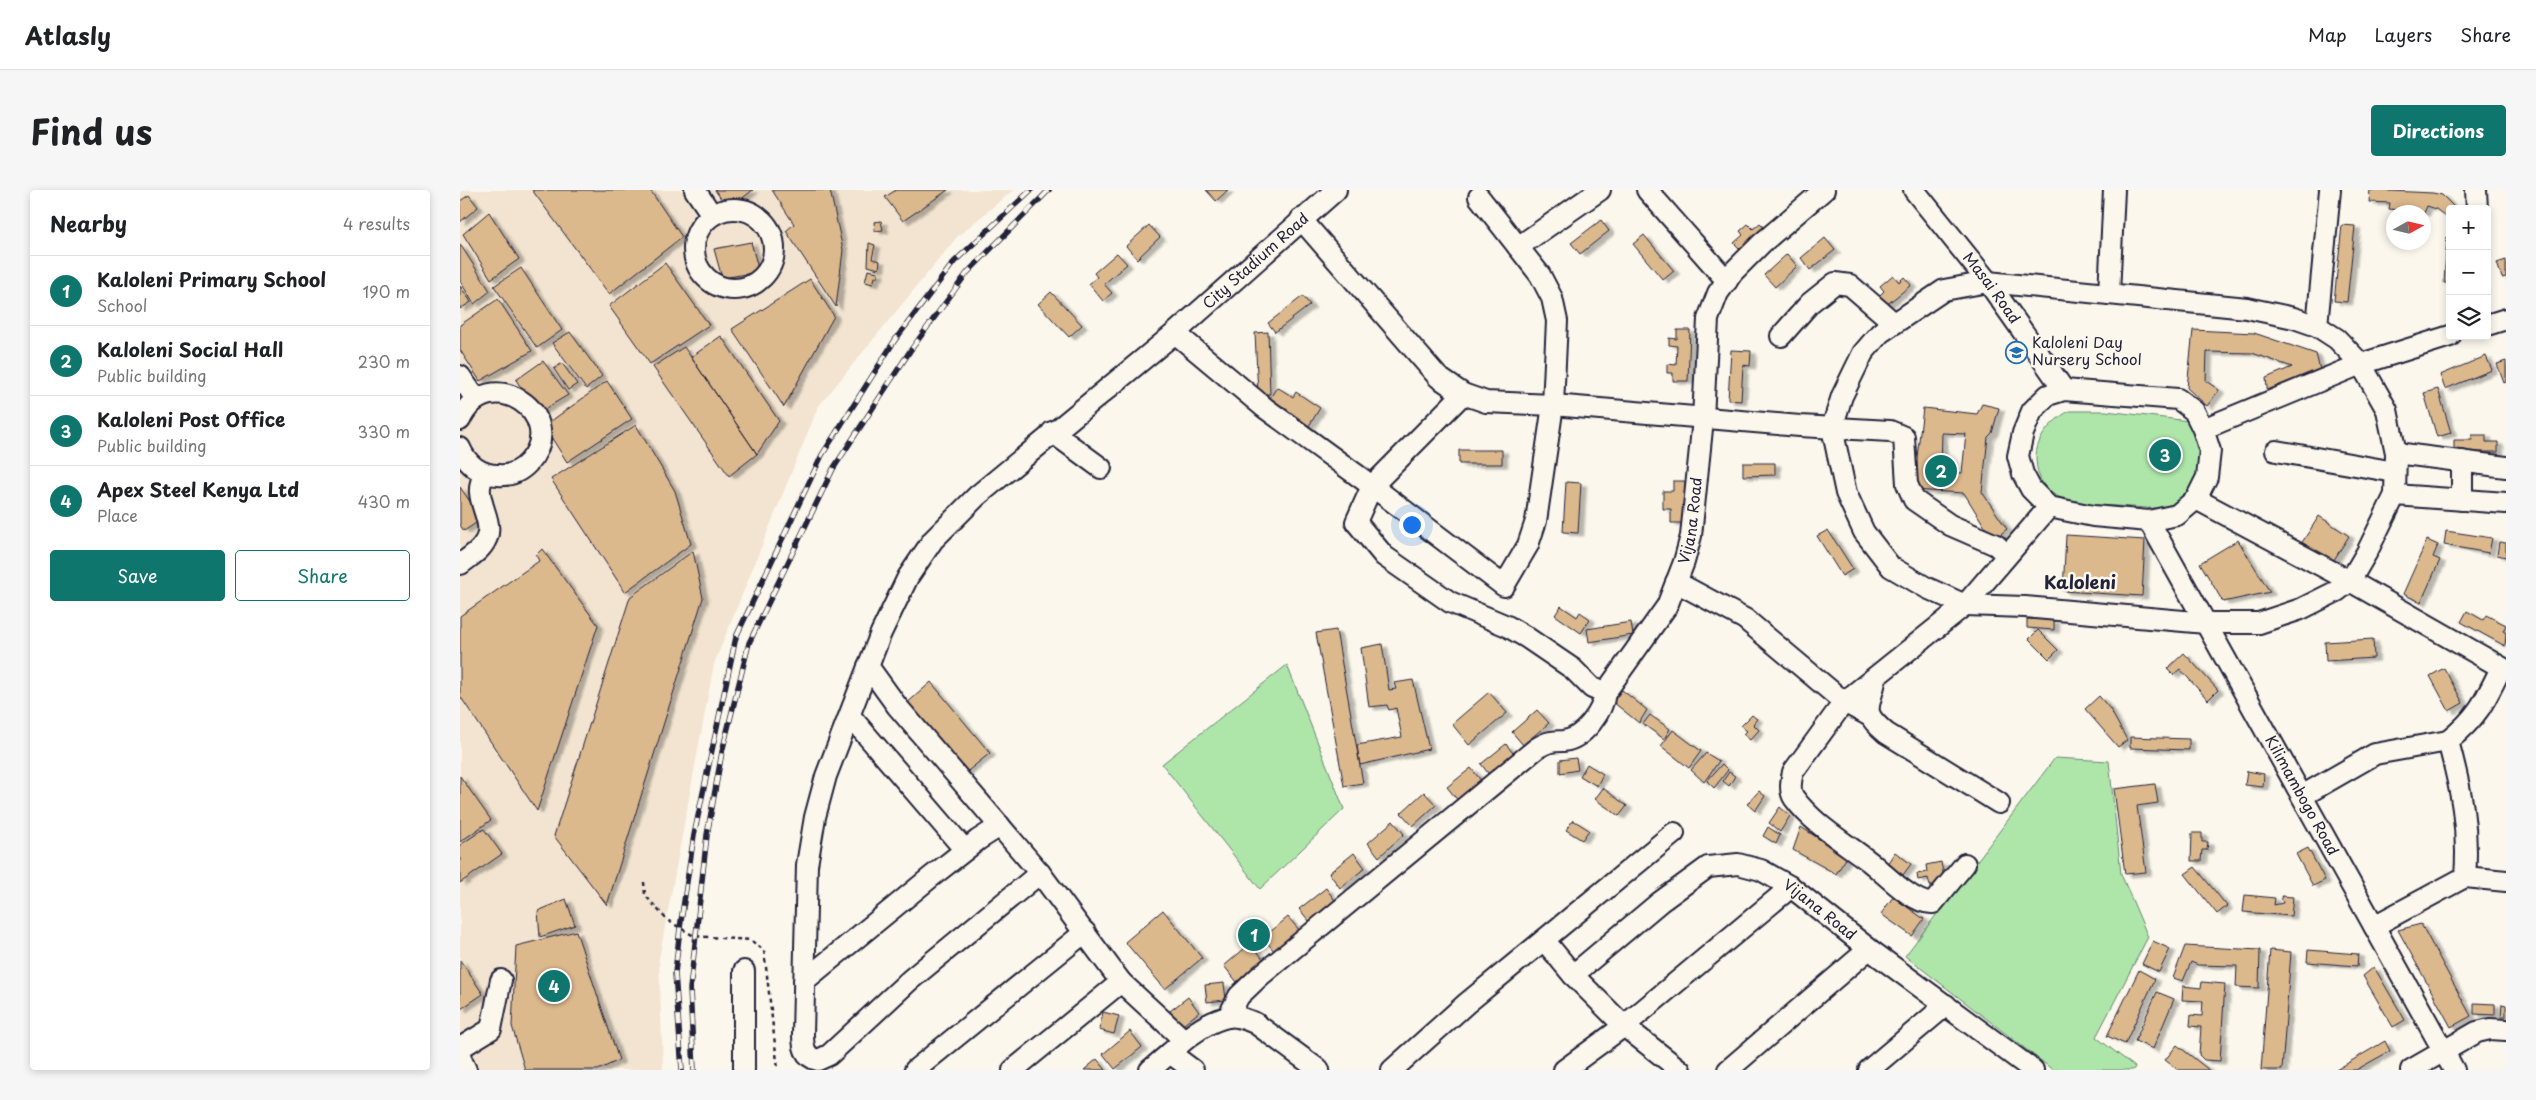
<!DOCTYPE html>
<html lang="en">
<head>
<meta charset="utf-8">
<style>
  body { margin:0; font-family:"Playpen Sans",sans-serif; background:#f6f6f6; color:#202124 }
  .controls { position:absolute; right:15px; top:15px; display:grid; overflow:hidden; border-radius:5px; box-shadow:0 2px 8px #0003 }
  .controls button { width:45px; height:45px; display:grid; place-items:center; padding:0; border:0; border-bottom:1px solid #e0e0e0; background:#fff; color:#202124; font:25px sans-serif }
  .compass { position:absolute; left:1926px; top:15px; width:45px; height:45px; border-radius:50%; background:#fff; box-shadow:0 2px 8px #0003; rotate:82deg }
  .you { position:absolute; left:951px; top:334px; width:18px; height:18px; margin:-12px; border:4px solid #fff; border-radius:50%; background:#1a73e8; box-shadow:0 0 0 8px #1a73e833 }
  .badge { display:grid; place-items:center; width:32px; height:32px; border-radius:50%; background:#0f766e; color:#fff; font-size:16px; font-weight:700 }
  .pin { position:absolute; translate:-50% -50%; border:2px solid #fff; box-shadow:0 1px 5px #0006 }
  .list { margin:0; padding:0; list-style:none }
  h2 { display:flex; justify-content:space-between; align-items:center; height:65px; margin:0; padding:0 20px; font-size:21px }
  h2 small { font-size:16px; font-weight:400; color:#757577 }
  .list li { display:grid; grid-template-columns:32px 1fr auto; gap:15px; align-items:center; box-sizing:border-box; height:70px; padding:0 20px; border-top:1px solid #e0e0e0 }
  .list b { display:block; font-size:19px; white-space:nowrap }
  .list p { margin:0; font-size:16px; white-space:nowrap; color:#757577 }
  .list em { font-size:16px; font-style:normal; color:#757577 }
  .actions { display:flex; gap:10px; padding:15px 20px }
  .actions a { flex:1; padding:11px 0; border:1px solid #0f766e; border-radius:5px; text-align:center; font-size:18px; color:#0f766e }
  .actions .main { background:#0f766e; color:#fff }
  .icon { flex:none; width:28px; height:28px; fill:none; stroke:currentColor; stroke-width:2; stroke-linecap:round; stroke-linejoin:round }
  .map { position:relative; flex:none; width:2046px; height:880px; overflow:hidden; border-radius:5px }
  header { display:flex; align-items:center; gap:30px; box-sizing:border-box; height:70px; padding:0 25px; background:#fff; border-bottom:1px solid #e0e0e0 }
  header strong { font-size:24px }
  nav { display:flex; gap:28px; margin-inline-start:auto; font-size:18px }
  .intro { display:flex; align-items:center; justify-content:space-between; box-sizing:border-box; height:120px; padding:0 30px }
  h1 { margin:0; font-size:35px }
  .button { padding:12px 22px; border-radius:5px; background:#0f766e; color:#fff; font-size:18px; font-weight:700 }
  main { display:flex; gap:30px; padding:0 30px }
  aside { flex:1; background:#fff; border-radius:5px; box-shadow:0 2px 8px #0003 }
  .map>svg:first-child { display:block }
</style>
</head>
<body>
<header>
<strong>Atlasly</strong>
<nav><a>Map</a><a>Layers</a><a>Share</a></nav>
</header>
<div class="intro"><h1>Find us</h1><a class="button">Directions</a></div>
<main>
<aside>
<h2>Nearby<small>4 results</small></h2>
<ul class="list">
<li><span class="badge">1</span><div><b>Kaloleni Primary School</b><p>School</p></div><em>190 m</em></li>
<li><span class="badge">2</span><div><b>Kaloleni Social Hall</b><p>Public building</p></div><em>230 m</em></li>
<li><span class="badge">3</span><div><b>Kaloleni Post Office</b><p>Public building</p></div><em>330 m</em></li>
<li><span class="badge">4</span><div><b>Apex Steel Kenya Ltd</b><p>Place</p></div><em>430 m</em></li>
</ul>
<div class="actions"><a class="main">Save</a><a>Share</a></div>
</aside>
<div class="map">
<svg width="2046" height="880" viewBox="0 0 2046 880">
  <defs>
    <filter id="shadow"><feDropShadow dx="5.5" dy="3" stdDeviation="1" flood-color="#0004"/></filter>
  </defs>
  <rect width="100%" height="100%" fill="#fbf7ec"/>
  <filter id="ink" filterUnits="userSpaceOnUse"><feTurbulence type="fractalNoise" baseFrequency=".02" numOctaves="2"/><feDisplacementMap in="SourceGraphic" scale="10" xChannelSelector="R" yChannelSelector="G"/><feConvolveMatrix kernelMatrix="1 2 1 2 8 2 1 2 1" color-interpolation-filters="sRGB"/></filter>
  <g filter="url(#ink)">
    <path fill="#f2e4d0" d="M0 0H553L497 47 358 217 254 474 199 769 203 880H0Z"/>
    <path fill="#aee6aa" stroke="#688472" d="M1609 221H1646L1729 231 1748 276 1717 320C1697 319 1677 317 1656 316 1621 314 1577 315 1576 268 1576 247 1592 231 1609 221Z
      M827 475 884 619 800 699 702 574Z
      M1595 568 1649 571 1661 684 1688 747 1636 847 1675 877 1673 880H1593L1445 766Z"/>
    <path fill="#dcb88d" stroke="#22223b" fill-rule="evenodd" filter="url(#shadow)" d="M72 0H190L222 47 149 104Z
      M255 0H293L268 19Z
      M312 0H370L383 60 376 117 326 41 334 34Z
      M436 0H488L443 31 425 7Z
      M746 0H768L756 11Z
      M1910 0 1973 3 1982 5 1996 19H1990V30L1976 19 1967 16 1964 23 1929 19 1930 13 1909 12Z
      M9 5 18 17 0 32V11Z
      M29 22 59 69 31 89 3 44Z
      M1141 30 1149 41 1120 64 1111 53Z
      M421 31 423 40 415 41 414 32Z
      M1300 33 1308 41 1284 63 1274 53 1283 45 1280 41 1288 34 1293 39Z
      M689 35 700 47 677 69 666 56Z
      M1882 35 1895 36 1887 112 1874 111Z
      M1184 45 1214 81 1203 90 1173 54Z
      M1987 46H1990V93H1984Z
      M1365 48 1375 60 1350 80 1341 68Z
      M291 52 299 82 262 88 254 59Z
      M409 53 415 55 412 69 420 71 419 79 408 76Z
      M0 54 30 101 14 114 0 91Z
      M657 63 667 74 644 94 652 103 643 111 629 94 637 87 634 83Z
      M1327 64 1337 76 1315 97 1304 85Z
      M2046 70V87L2042 88 2037 73Z
      M205 73 249 135 190 174 149 116Z
      M61 78 102 140 77 158 34 96Z
      M408 80 418 82V87H415L413 94 405 92Z
      M1433 85 1439 92 1444 87 1451 95 1425 116 1418 107 1424 101 1420 96Z
      M350 89 374 126 324 217 272 139Z
      M0 96 11 112 0 119Z
      M591 102 622 135 609 147 578 114Z
      M843 106 850 115 815 142 808 133Z
      M38 109 72 161 20 191 0 160V135Z
      M1217 140H1230L1228 191H1213V183H1207V174L1216 175 1217 156 1209 155V148L1217 149Z
      M1733 140 1794 143 1856 164 1862 188 1808 207 1806 188 1832 177 1792 163 1747 162 1746 191 1759 200 1747 216 1727 198Z
      M110 142 142 186 126 199 92 153Z
      M808 142 810 204H798L795 143Z
      M261 146 319 231 297 264 231 167Z
      M224 157 297 264 269 286 193 177Z
      M1271 160 1291 161 1290 176 1283 175 1281 211 1268 210Z
      M2026 166 2032 180 1985 199 1980 185Z
      M83 171 108 205 78 223 56 190Z
      M2046 171V192L2044 193 2037 174Z
      M102 173 117 194 108 200 94 179Z
      M147 191 172 229 107 272 84 236Z
      M817 197 833 207 836 202 860 218 847 239 807 213Z
      M1978 199 1991 243 1977 247 1964 203Z
      M1522 214 1539 218 1532 243 1528 247 1522 302 1547 339 1533 350 1504 303 1453 300 1463 218 1517 224ZM1482 243 1506 244 1502 283 1481 281Z
      M176 235 215 301 231 354 165 402 91 289Z
      M2012 245H2026V252H2038V262H1994V250H2012Z
      M999 260H1042V274H999Z
      M1283 273H1315V285L1283 286Z
      M1213 291H1225L1224 333H1211V319H1203V301H1213Z
      M1106 292 1121 293 1118 343 1103 342Z
      M0 297 22 329 4 341 0 335Z
      M1859 326 1889 346 1872 373 1841 354Z
      M1368 340 1393 379 1382 386 1357 346Z
      M1986 341 2032 348 2029 363 1984 355Z
      M1606 345 1685 350 1682 406 1603 401Z
      M1778 350 1810 402 1763 412 1740 373Z
      M1967 350 1978 355 1973 367 1980 370 1961 412 1943 404Z
      M2039 352 2046 353V367L2037 365Z
      M82 359 138 435 77 621 0 506V426L79 371 76 365Z
      M233 361 243 408 147 715 94 646 170 407Z
      M1101 416 1117 427 1120 422 1130 429 1121 443 1095 425Z
      M2007 421 2023 430 2026 425 2046 435 2043 441 2046 443 2045 456 2001 432Z
      M1567 429 1594 430V440L1567 438Z
      M1171 432 1173 445 1129 452 1127 439Z
      M876 440 903 593 884 596 856 443Z
      M1578 440 1598 460 1589 469 1569 449Z
      M1913 449 1914 468 1866 471 1865 452Z
      M922 454 929 500 936 499 934 493 953 490 969 559 900 575 897 555 942 547 936 518 929 520 927 515 909 517 901 458Z
      M1724 463 1758 500 1748 510 1720 479 1713 485 1707 479Z
      M1984 478 2003 513 1989 521 1970 486Z
      M471 492 530 563 503 585 445 515Z
      M1162 500 1187 520 1179 533 1153 512Z
      M1029 502 1047 523 1009 555 992 534Z
      M1639 506 1650 519 1667 550 1658 557 1625 519Z
      M1077 520 1089 533 1063 555 1052 542Z
      M1190 525 1210 539 1204 549 1183 534Z
      M1292 525 1297 529 1293 534 1299 540 1290 550 1283 544 1287 541 1281 536Z
      M1213 540 1241 561 1229 578 1201 556Z
      M1670 547 1729 549V560L1670 558Z
      M1046 554 1056 567 1031 587 1021 574Z
      M1246 563 1259 571 1244 592 1231 580Z
      M1116 568 1118 580 1100 583V570Z
      M1127 574 1143 584 1137 596 1120 586Z
      M1262 574 1268 580 1254 598 1247 591Z
      M1011 578 1023 593 999 612 987 597Z
      M1787 581 1804 584 1803 597 1785 595Z
      M1269 582 1275 586 1269 596 1263 591Z
      M0 586 31 630 0 652Z
      M1695 594 1698 613 1677 616 1686 682 1665 684 1654 599Z
      M1143 598 1167 616 1159 626 1135 609Z
      M1299 601 1305 606 1295 621 1287 614Z
      M964 602 976 615 953 636 941 623Z
      M1320 617 1330 626 1320 642 1309 633Z
      M1113 630 1129 640 1122 650 1106 640Z
      M933 631 944 644 919 667 908 653Z
      M1308 637 1320 645 1316 654 1303 646Z
      M1341 637 1387 667 1376 684 1333 660Z
      M24 639 42 664 0 693V655Z
      M1732 643H1742V652H1748L1747 660H1742L1741 671H1731Z
      M1848 658 1865 690 1853 696 1836 664Z
      M1435 662 1451 674 1443 685 1427 674Z
      M894 663 905 678 880 698 869 683Z
      M1481 672 1485 693 1470 696 1468 688 1458 690 1457 684 1467 682 1466 675Z
      M1735 677 1767 716 1757 724 1725 684Z
      M866 698 876 712 850 732 839 719Z
      M1785 705 1815 708 1814 715 1823 713 1821 706 1833 707 1831 726 1783 722Z
      M1433 707 1464 729 1452 746 1421 724Z
      M106 709 115 735 80 747 78 721Z
      M703 720 742 768 705 799 665 752Z
      M828 727 840 741 815 762 803 748Z
      M1961 734 2011 826 1991 837 1938 740Z
      M116 741 159 870 138 880H65L52 836 56 756Z
      M1693 751 1710 759 1699 782 1682 774Z
      M791 753 803 769 777 792 764 776Z
      M1725 756 1800 760 1799 798 1776 797 1777 776 1738 775 1731 772 1723 791 1713 788Z
      M1810 760 1831 762 1822 880H1801Z
      M1848 760 1898 764 1897 776 1847 772Z
      M0 770 23 804 1 819 0 818Z
      M1914 777 1945 830 1933 837 1903 786Z
      M1679 780 1695 789 1665 854 1647 846Z
      M1742 792 1765 794 1760 871 1744 870 1739 865 1741 837 1730 836 1731 825 1742 826 1743 811 1722 810 1723 796 1741 798Z
      M764 793 766 810 747 812 745 795Z
      M1697 802 1714 809 1693 859 1675 851Z
      M728 807 739 822 718 839 706 824Z
      M2014 813 2035 814V825L2014 824Z
      M2042 814 2046 815V827H2041Z
      M643 822 659 826 654 844 639 840Z
      M670 841 682 857 655 879 643 864Z
      M1925 851 1930 861 1896 880H1876Z
      M1717 855 1749 880H1718L1705 870Z
      M637 869 646 880H624Z"/>
    <g fill="none" stroke-linecap="round" stroke-linejoin="round">
      <defs>
        <g id="minor">
          <path d="M235 0 252 25"/>
          <path d="M1187 0 1267 91"/>
          <path id="s1" d="M1454 0 1528 92 1604 200"/>
          <path d="M2016 0 2017 19"/>
          <circle cx="274" cy="59" r="40"/>
          <path d="M841 29 978 187 1003 204 1026 212 1093 215 1340 236 1430 241 1444 247 1447 294 1454 310 1490 335 1536 355 1547 365"/>
          <path d="M1058 57 1140 0"/>
          <path d="M1528 92 1787 118 1834 128 1857 136 1877 149 1901 174 1927 220 1936 263 1935 305 1907 362 1890 391 1877 401 1841 419 1799 433H1746L1565 417 1505 415 1467 398 1431 377 1404 342 1386 303 1372 238 1382 206 1403 163 1420 143 1484 100Z"/>
          <path d="M1649 104 1654 0"/>
          <path d="M2027 135 2046 129"/>
          <path d="M1857 136 1870 0"/>
          <path id="s2" d="M715 143 805 218 912 296 896 332 924 366 990 412 1047 436 1066 447 1113 479 1132 498 1145 503 1207 416 1224 372 1231 346 1243 229 1248 129 1258 103 1273 82 1302 53 1364 0"/>
          <path d="M1321 146 1350 113 1375 93 1390 95 1434 133"/>
          <path d="M0 186 16 209"/>
          <path d="M1604 200 1718 209 1734 221 1743 239 1750 261 1747 287 1736 309 1717 325 1689 331 1633 326 1589 317 1571 299 1563 284 1558 266 1563 243 1572 221 1588 205Z"/>
          <path d="M1003 204 912 296 1044 396 1068 355 1076 331 1093 215 1097 131 1092 108 1080 85 1019 7"/>
          <path d="M0 230C29 169 110 226 69 272 61 281 50 286 38 285 20 285 7 274 0 258"/>
          <path d="M1743 239 1901 174 1990 146"/>
          <path d="M592 242 641 278"/>
          <path d="M1816 261 1935 282"/>
          <path d="M1936 263 2046 277"/>
          <path d="M2002 271V310"/>
          <path d="M1935 305 2046 313"/>
          <path d="M1736 309 1890 391 2046 480"/>
          <path id="s3" d="M1689 331 1994 880"/>
          <path d="M1 374C8 368 17 363 22 356 37 338 21 321 20 302 19 296 22 289 24 283"/>
          <path d="M1216 392 1285 429 1384 512 1408 525"/>
          <path d="M408 476 437 516 580 683 661 792 724 850"/>
          <path d="M1416 487C1410 519 1399 520 1426 543L1539 613"/>
          <path d="M390 526 505 660"/>
          <path d="M1842 606 1915 564 1988 551"/>
          <path d="M1505 674 1473 713C1454 715 1424 683 1410 672 1384 652 1354 635 1334 608 1329 601 1331 590 1333 582L1384 512 1505 415 1589 317"/>
          <path id="s4" d="M580 683 450 790 369 865 358 870C344 867 343 856 343 844L347 675 355 627 366 586 421 443 448 387 473 350 517 306 715 143 876 0"/>
          <path d="M2005 687 2046 691"/>
          <path d="M1914 736 2005 687C2009 637 2001 599 1988 551 2018 527 2025 511 2041 478"/>
          <path d="M1084 750 1113 785 1164 836 1220 880"/>
          <path d="M284 781V880"/>
          <path id="s5" d="M1113 785 1200 712 1248 677 1278 674 1301 680 1331 697 1409 759 1573 880"/>
          <path d="M344 791 471 687 518 650 540 636"/>
          <path d="M768 827 779 806 800 786 1077 558C1087 552 1092 551 1103 551 1124 549 1143 521 1145 503"/>
          <path d="M0 858 31 839 41 790"/>
          <path d="M710 863C725 849 747 831 768 827 777 825 787 830 795 833L859 880"/>
          <path d="M0 867 6 880"/>
          <path d="M455 880 625 742"/>
          <path d="M553 880 661 792"/>
          <path d="M690 880 710 863 733 880"/>
          <path d="M932 880 1007 813 1214 643"/>
          <path d="M1104 880 1164 836 1331 697"/>
          <path d="M1268 880 1409 759"/>
          <path d="M1409 880 1486 815"/>
          <path d="M1951 880 2017 842 2030 839 2046 840"/>
        </g>
      </defs>
      <use href="#minor" stroke="#22223b" stroke-width="24"/>
      <path stroke="#22223b" stroke-width="2.5" stroke-dasharray="4 4" stroke-linecap="butt" d="M184 692 185 705 207 730 234 746 290 750 304 760 318 880"/>
      <use href="#minor" stroke="#fbf7ec" stroke-width="20"/>
      <defs>
        <path id="rail" d="M222 880 215 783 220 738 234 645 276 447 362 265 435 150 494 72 571 0
          M234 880 230 799 247 645 262 562 289 453 373 279 450 161 507 83 589 0"/>
      </defs>
      <use href="#rail" stroke="#22223b" stroke-width="5.5"/>
      <use href="#rail" stroke="#fbf7ec" stroke-width="4" stroke-dasharray="11" stroke-linecap="butt"/>
    </g>
  </g>
  <defs>
    <symbol id="school-ring" viewBox="-11 -11 22 22"><circle r="9.5" fill="#fbf7ec" stroke="#1f6fb2" stroke-width="1.5"/><path d="M0-5L7-2L0 1L-7-2ZM-4 1L0 2.5L4 1V4Q0 6-4 4Z" fill="#1f6fb2"/></symbol>
  </defs>
  <g fill-rule="evenodd">
    <use href="#school-ring" x="1544" y="150" width="25" height="25"/>
  </g>
  <g text-anchor="middle" stroke-width="5" stroke-linejoin="round" paint-order="stroke">
    <g font-size="15" fill="#22223b" stroke="#fbf7ec">
      <text dy="5" stroke="none"><textPath href="#s4" startOffset="1271">City Stadium Road</textPath></text>
      <text dy="5" stroke="none"><textPath href="#s1" startOffset="125">Masai Road</textPath></text>
      <text dy="5" stroke="none"><textPath href="#s2" startOffset="791">Vijana Road</textPath></text>
      <text dy="5" stroke="none"><textPath href="#s3" startOffset="314">Kilimambogo Road</textPath></text>
      <text dy="5" stroke="none"><textPath href="#s5" startOffset="298">Vijana Road</textPath></text>
    </g>
    <g font-size="15" fill="#22223b" stroke="#fbf7ec" text-anchor="start">
      <text x="1572" y="158">Kaloleni Day<tspan x="1572" dy="17">Nursery School</tspan></text>
    </g>
    <g font-size="18" font-weight="bold" fill="#22223b" stroke="#fbf7ec">
      <text x="1620" y="399">Kaloleni</text>
    </g>
  </g>
</svg>
<div class="controls">
<button>+</button>
<button>−</button>
<button><svg class="icon" aria-label="layers" viewBox="0 0 24 24"><path d="M12 4l9 5-9 5-9-5zM3 14l9 5 9-5"/></svg></button>
</div>
<svg class="compass" viewBox="-18 -18 36 36"><path d="M0-13l5 13h-10z" fill="#e53935"/><path d="M0 13l5-13h-10z" fill="#757577"/></svg>
<div class="you"></div>
<div class="pin badge" style="left:794px;top:745px">1</div>
<div class="pin badge" style="left:1481px;top:281px">2</div>
<div class="pin badge" style="left:1705px;top:265px">3</div>
<div class="pin badge" style="left:94px;top:796px">4</div>
</div>
</main>
</body>
</html>
